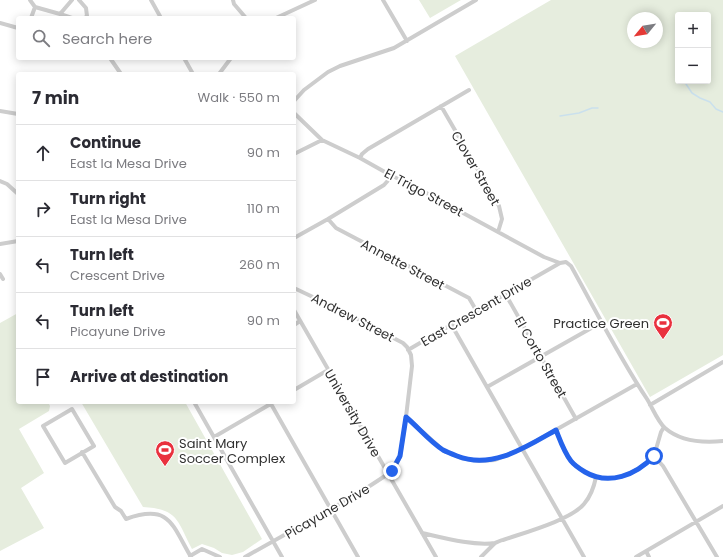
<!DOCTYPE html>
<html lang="en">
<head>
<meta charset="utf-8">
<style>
  body { margin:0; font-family:Poppins,sans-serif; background:#f7f7f7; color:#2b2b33 }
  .controls { position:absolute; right:12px; top:12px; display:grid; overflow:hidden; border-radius:4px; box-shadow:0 2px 10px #0003 }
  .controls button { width:36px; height:36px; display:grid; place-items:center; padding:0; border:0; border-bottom:1px solid #e1e1e2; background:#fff; color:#2b2b33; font:20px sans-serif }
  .compass { position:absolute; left:627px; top:12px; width:36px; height:36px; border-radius:50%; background:#fff; box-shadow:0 2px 10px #0003; rotate:240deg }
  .stop { position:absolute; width:12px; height:12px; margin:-9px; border:3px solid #2563eb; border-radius:50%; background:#fff }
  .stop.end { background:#2563eb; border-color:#fff; box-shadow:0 1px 4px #0008 }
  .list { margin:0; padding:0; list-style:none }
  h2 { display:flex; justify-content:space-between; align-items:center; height:52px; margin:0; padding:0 16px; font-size:17px }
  h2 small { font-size:13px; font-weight:400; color:#7c7c81 }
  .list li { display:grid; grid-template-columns:26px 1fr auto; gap:12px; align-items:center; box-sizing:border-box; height:56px; padding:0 16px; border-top:1px solid #e1e1e2 }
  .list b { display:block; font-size:15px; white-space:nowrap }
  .list p { margin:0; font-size:13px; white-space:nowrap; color:#7c7c81 }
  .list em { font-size:13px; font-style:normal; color:#7c7c81 }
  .icon { flex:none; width:22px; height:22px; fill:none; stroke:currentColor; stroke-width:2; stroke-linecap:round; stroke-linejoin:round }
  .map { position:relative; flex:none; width:723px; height:557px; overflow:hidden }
  .search { position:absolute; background:#fff; box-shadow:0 2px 10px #0003; left:16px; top:16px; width:280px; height:44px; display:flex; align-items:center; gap:10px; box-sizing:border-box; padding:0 14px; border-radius:4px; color:#7c7c81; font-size:15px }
  .panel { position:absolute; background:#fff; box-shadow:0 2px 10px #0003; left:16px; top:72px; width:280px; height:332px; border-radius:4px }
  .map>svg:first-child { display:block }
</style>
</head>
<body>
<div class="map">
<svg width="723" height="557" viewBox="0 0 723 557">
  <rect width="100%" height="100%" fill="#fff"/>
  <path fill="#e6edde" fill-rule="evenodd" d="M419 0H461L430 18Z
    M551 0H723V355L650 397 455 56ZM678 15H708V81H678ZM633 18H657V42H633Z
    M18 313V402H48L50 406 49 411 19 429 44 473 21 488 44 528 0 551V323Z
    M81 402H185L262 539 243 552 232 555 222 553 214 548 202 544 192 549C177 520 178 509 143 507Z"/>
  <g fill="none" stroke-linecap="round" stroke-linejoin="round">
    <path stroke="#cae0ed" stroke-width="1.5" d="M684 81 692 93 700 98 710 102 716 109 723 112
      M560 116 579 113 592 108H598"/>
    <path stroke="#cdcdcd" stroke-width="4" d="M30 0 35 7 60 14
      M79 0 86 8 87 16 85 18
      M151 0 161 18
      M233 0 234 4 246 18
      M383 0 407 41
      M31 18 35 7
      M72 18 60 14 72 0
      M276 18 315 0
      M0 23 18 28
      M110 58 121 74
      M184 58 193 74
      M219 74 231 58
      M294 101 304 90 328 72 340 66 394 48 476 0
      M441 106 499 206 502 219 498 232
      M0 111 18 114
      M294 113 322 140 360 158 392 176 406 182 544 257 560 263
      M294 154 322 140
      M360 158 362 154 368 149 469 90
      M0 181 7 184 18 194
      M328 219 336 228 469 298 476 310
      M294 238 328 219 384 185 392 176
      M0 244 18 241
      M0 274 3 279
      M506 295 576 419
      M294 310 436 557
      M451 324 584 557
      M294 325 300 321
      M408 350C458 320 510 292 560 263L566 262 571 266C596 311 619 357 647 399 652 407 658 422 665 428 681 442 703 443 723 441
      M487 387 602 322
      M294 390 328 370
      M194 402 282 557
      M271 404 358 557
      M650 405 723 362
      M72 409 94 446 65 463 43 426Z
      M406 417 444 451 461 458 479 461 495 460 522 449 637 384
      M556 430C560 440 564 452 571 461 575 466 580 469 585 472 609 486 636 475 654 456
      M214 437 274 402
      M82 452 115 507 121 511 126 519C170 503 172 525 191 557
      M654 456 663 466 717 557
      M654 456 661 432 664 427
      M422 533C444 538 473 546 495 543 498 542 501 540 503 540 523 533 571 520 584 504 591 496 594 487 596 477
      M646 551 649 557
      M190 556 202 549 220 557
      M245 557 359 493 388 474 395 466 400 457 406 417 412 366 411 355 407 347 403 343 336 308 294 288
      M481 557 495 543
      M636 557 723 506"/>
  </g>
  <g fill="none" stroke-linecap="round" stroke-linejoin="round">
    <path stroke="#2563eb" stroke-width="5" d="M392 471 400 456 406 417C418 427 429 441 443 450 447 452 452 454 457 456 492 470 526 447 556 430 560 440 564 452 571 461 575 466 580 469 585 472 609 486 636 475 654 456"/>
  </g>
  <defs>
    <symbol id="stadium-pin" viewBox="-11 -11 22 30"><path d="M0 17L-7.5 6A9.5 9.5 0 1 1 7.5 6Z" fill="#e9313e" stroke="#fff"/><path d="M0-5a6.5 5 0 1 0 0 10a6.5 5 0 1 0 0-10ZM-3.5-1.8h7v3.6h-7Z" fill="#fff"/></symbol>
  </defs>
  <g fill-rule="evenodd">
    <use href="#stadium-pin" x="652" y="312" width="22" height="30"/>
    <use href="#stadium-pin" x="154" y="439" width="22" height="30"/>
  </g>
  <g text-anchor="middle" stroke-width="4" stroke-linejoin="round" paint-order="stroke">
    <g font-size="13" fill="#303030" stroke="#fff">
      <text transform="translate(476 168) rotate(60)" y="5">Clover Street</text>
      <text transform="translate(424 192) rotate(28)" y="5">El Trigo Street</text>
      <text transform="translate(403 264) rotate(28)" y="5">Annette Street</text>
      <text transform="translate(476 311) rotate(-30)" y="5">East Crescent Drive</text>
      <text transform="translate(353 317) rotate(27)" y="5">Andrew Street</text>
      <text transform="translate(541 357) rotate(60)" y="5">El Corto Street</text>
      <text transform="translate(353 413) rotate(60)" y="5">University Drive</text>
      <text transform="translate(327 511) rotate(-30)" y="5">Picayune Drive</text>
    </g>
    <g font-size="13" fill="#303030" stroke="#fff" text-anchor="end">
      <text x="649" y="328">Practice Green</text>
      <text x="179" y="448" text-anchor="start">Saint Mary<tspan x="179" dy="15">Soccer Complex</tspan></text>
    </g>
  </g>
</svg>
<div class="controls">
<button>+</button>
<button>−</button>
</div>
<svg class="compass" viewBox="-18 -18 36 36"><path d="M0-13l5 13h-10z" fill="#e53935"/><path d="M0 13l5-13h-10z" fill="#7c7c81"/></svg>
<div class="stop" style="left:654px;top:456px"></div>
<div class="stop end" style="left:392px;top:471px"></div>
<div class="search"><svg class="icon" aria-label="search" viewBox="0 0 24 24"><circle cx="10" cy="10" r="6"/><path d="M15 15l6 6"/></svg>Search here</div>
<section class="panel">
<h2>7 min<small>Walk · 550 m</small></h2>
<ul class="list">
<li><svg class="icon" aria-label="ahead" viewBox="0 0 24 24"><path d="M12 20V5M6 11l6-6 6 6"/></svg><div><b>Continue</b><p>East la Mesa Drive</p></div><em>90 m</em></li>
<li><svg class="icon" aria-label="right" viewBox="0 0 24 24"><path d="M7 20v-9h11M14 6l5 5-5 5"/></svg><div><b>Turn right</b><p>East la Mesa Drive</p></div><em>110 m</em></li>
<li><svg class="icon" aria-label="left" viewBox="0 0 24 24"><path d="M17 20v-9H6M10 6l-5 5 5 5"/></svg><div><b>Turn left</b><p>Crescent Drive</p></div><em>260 m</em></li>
<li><svg class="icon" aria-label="left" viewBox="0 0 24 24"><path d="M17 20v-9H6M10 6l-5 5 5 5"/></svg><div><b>Turn left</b><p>Picayune Drive</p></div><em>90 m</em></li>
<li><svg class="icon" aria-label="arrive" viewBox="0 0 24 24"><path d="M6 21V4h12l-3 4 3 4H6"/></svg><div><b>Arrive at destination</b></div></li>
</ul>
</section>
</div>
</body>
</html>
